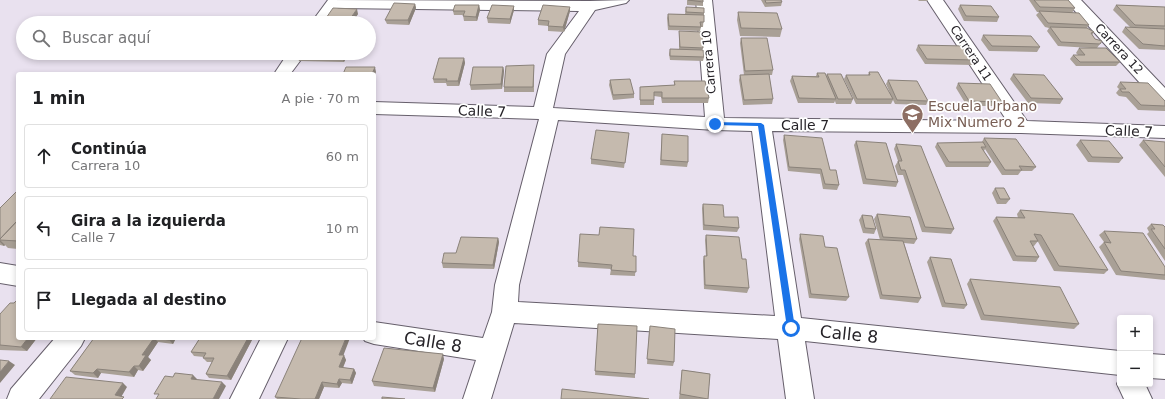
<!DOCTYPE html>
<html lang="es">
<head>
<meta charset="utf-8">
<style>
  body { margin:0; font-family:"DejaVu Sans",sans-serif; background:#f2f2f2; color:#202124 }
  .controls { position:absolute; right:12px; bottom:12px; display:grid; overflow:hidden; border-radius:4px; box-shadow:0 2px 6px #0003 }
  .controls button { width:36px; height:36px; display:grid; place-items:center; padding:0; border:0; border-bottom:1px solid #e0e0e0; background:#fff; color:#202124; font:20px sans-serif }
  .stop { position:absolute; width:12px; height:12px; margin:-9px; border:3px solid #1a73e8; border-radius:50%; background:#fff }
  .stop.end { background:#1a73e8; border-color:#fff; box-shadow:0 1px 4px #0008 }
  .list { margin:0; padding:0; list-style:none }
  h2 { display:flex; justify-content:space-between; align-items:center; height:52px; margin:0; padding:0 16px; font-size:17px }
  h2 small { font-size:13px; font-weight:400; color:#757577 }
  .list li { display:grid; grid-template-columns:26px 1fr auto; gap:12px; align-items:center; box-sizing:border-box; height:64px; margin:0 8px 8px; padding:0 8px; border:1px solid #e0e0e0; border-radius:4px }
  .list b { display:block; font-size:15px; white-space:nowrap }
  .list p { margin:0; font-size:13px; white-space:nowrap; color:#757577 }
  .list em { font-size:13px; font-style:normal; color:#757577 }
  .icon { flex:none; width:22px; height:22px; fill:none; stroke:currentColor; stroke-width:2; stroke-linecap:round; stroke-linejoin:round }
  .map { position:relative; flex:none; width:1165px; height:399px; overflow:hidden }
  .search { position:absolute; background:#fff; box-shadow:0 2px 6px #0003; left:16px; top:16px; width:360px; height:44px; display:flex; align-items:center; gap:10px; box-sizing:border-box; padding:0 14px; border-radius:22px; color:#757577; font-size:15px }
  .panel { position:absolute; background:#fff; box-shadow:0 2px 6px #0003; left:16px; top:72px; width:360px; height:268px; border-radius:4px }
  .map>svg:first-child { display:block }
</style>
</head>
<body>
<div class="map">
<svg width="1165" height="399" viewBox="0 0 1165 399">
  <rect width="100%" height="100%" fill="#e9e1ef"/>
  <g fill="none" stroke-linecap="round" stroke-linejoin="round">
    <defs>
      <path id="minor" d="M328 0 590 1 629 0 626 3 595 10 565 54 553 108 705 117 696 0H712L724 118 1007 121 927 0H943L1027 121 1165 126V138L1021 133 772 131 801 318 1120 351V375L805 341 814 399H786L778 339 514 323 491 399H463L476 360 374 344 365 341 363 338H374V322L483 338 492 312 495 285 539 119 374 114V102L534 107 547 54 579 11 338 8 327 23H311ZM558 120 715 130 752 131 775 316 518 302 519 285Z
        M1065 0H1081L1165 88V105L1158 103Z
        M288 53H306L291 73 292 74H274Z
        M0 263 18 266V286L0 283Z
        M55 338H85L81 346 39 399H7L11 389Z
        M261 338H288L259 399H230Z
        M1150 354 1165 355V379L1150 378Z
        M1120 377V384H1145L1152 399H1124L1117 384Z"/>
    </defs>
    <use href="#minor" stroke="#665f6b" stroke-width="2"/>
    <use href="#minor" fill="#fff" fill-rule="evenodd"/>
  </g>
  <path fill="#a9a096" d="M687 0H703V6L687 5Z
    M761 0H781L782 2 781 6 765 7Z
    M918 0H928L927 1H919Z
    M1029 0H1068L1075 8 1072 13 1089 25 1087 28 1094 32 1092 35 1095 39 1102 41 1097 48 1120 62 1116 66H1076L1070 59 1073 55H1078L1076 53 1079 48H1091L1058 46 1047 31 1049 28 1045 27 1036 15 1039 12H1037Z
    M415 4 416 8 409 25 387 24 385 20Z
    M479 5 480 10 477 21H464L463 15H454L453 11Z
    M960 5 999 17 997 22 964 21 958 9Z
    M1116 5 1165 7V50L1139 49 1122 32 1125 27H1130L1113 10Z
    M514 6V10L510 24 488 23 487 18Z
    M570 7V11L564 32 548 31V26L538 25V20Z
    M686 7 704 13 703 27H701L700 31 668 30 667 18 668 14H685Z
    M738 12 782 29 780 37 740 36 737 20Z
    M358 14 352 23H324V21Z
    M679 31 703 48 702 50 704 57 703 61 670 60 669 54 670 49H679Z
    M983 35 1040 47 1037 52 989 51 981 40Z
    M741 38 773 70 772 75H769L773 99 772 104 743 105 739 80 740 75H744L740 43Z
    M918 45 976 60 973 65 925 64 916 50Z
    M296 53H348L344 62 299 61Z
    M464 58 465 63 459 86H447L446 83H434L433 79Z
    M534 65V92H504V87Z
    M503 67 504 71 502 89 471 90 470 85Z
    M869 72 890 93 886 84 888 80 928 101 926 105 895 104 893 100 891 104H856L844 79 846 75H868Z
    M817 73 826 76 827 74 853 99 851 104H836L835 101 834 103H798L790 81 792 76H816Z
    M1013 74 1063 99 1060 104 1028 103 1010 79Z
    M610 80 634 94V98L613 100 609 85Z
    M674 81 709 98 708 103H662L661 97 654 96V105H640V87L674 85Z
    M1120 82 1165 101V111L1138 110 1126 97 1119 96 1116 93 1119 89 1117 87Z
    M958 83 1002 102 999 106H967L956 88Z
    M662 134 688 162 687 167 660 165Z
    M784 135 830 170 839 185 837 190 823 189 820 174 788 171 783 140Z
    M628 138 624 168 591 164V159Z
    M984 138 1036 167 1032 171H1021L1018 175H1002L985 149 984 151 991 162 988 167H946L935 147 937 143 982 142Z
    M1080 140 1123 158 1119 163 1088 162 1076 145Z
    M1143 140 1165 142V177L1139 145Z
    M856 141 898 182 896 187 863 184 854 145Z
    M896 144 954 229 951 234 922 232 903 175H898L895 166 898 161 894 149Z
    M995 188 1010 199 1006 204H997L992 193Z
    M18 190V249L8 248 5 245 4 246 0 245V208Z
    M703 204 724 217 739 228 737 232 703 230 702 208Z
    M1020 210 1108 270 1104 274 1054 271 1037 240 1038 241 1034 246H1033L1039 257 1036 262 1013 261 993 221 996 217 1018 218 1017 214Z
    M877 214 917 239 914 244 904 243 921 298 918 303 880 299 865 243 868 239 880 240 874 219Z
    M862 215 876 229 874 234 863 233 859 220Z
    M1151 224 1165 227V261L1147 234 1149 232 1147 228Z
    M1104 231 1165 267V280L1116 275 1099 247 1104 242 1099 235Z
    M800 234 825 247 849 297 846 301 809 298 799 239Z
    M706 235 742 259 749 288 747 293 704 289 703 261 704 256H706L705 240Z
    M498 238 499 242 494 269 443 268 442 263Z
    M633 256H636L635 276 610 275 611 269 578 267V262Z
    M930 257 967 305 964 309 942 307 927 262Z
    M970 279 1079 324 1074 329 981 320 967 284Z
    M0 314 18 338H37L27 351 0 350Z
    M598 324 635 374V378L595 375Z
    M649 331 674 362 673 366 647 364Z
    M94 338H176L173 344 158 342 148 357 151 360 143 371 138 370 134 377 101 373 98 378 75 375 70 371Z
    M200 338H253L231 380 209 378 206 374 212 362H207L203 358 204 357 194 356 191 352Z
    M343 355 346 360 343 368 354 369 356 373 352 384 342 383 339 388 324 387 319 399H277L275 397Z
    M444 359 435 392 374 386 372 381Z
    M682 370 710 374 708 399H679Z"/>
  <path fill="#8a827a" d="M415 4 416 8 409 25 408 20Z
    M479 5 480 10 477 21 476 17Z
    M514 6V10L510 24V19Z
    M570 7V11L564 32 563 27Z
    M357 9 358 14 352 23H348V22Z
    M342 53H348L344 62 341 54Z
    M464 58 465 63 459 86 458 81Z
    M375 67 376 72 374 77V74H372Z
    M503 67 504 71 502 89 501 84Z
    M498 238 499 242 494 269 493 265Z
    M0 240 5 245 4 246 0 242Z
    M28 338H37L27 351 21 347Z
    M154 338 158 342 148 357 151 360 143 371 139 366 142 355Z
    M170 338H176L173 344 169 340Z
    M248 338H253L231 380 227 376Z
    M346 338H350L342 359 339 355Z
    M443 354 444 359 435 392 433 388Z
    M344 355 346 360 341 372 339 367Z
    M9 361 15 365 0 383V372Z
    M134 366 138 370 134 377 129 372Z
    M97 369 101 373 98 378 93 373Z
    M354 369 356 373 352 384 350 380Z
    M193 375 197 379 195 383 191 379Z
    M339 379 342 383 339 388 337 384Z
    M222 382 226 386 219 399H213Z
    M322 382 324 387 319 399H315Z
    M123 383 127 387 120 399 115 395Z"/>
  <path fill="#c5baae" stroke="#8a827a" d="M688 0H703V2Z
    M765 0H781L782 2 766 3Z
    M1034 0H1068L1075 8 1040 7Z
    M394 3 415 4 408 20H385Z
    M455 5H479L476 17 463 16 465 11H453Z
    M492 5 514 6 510 19 487 18Z
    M543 5 570 7 563 27 548 26 549 21 538 20Z
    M960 5 991 6 999 17 966 16Z
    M1116 5 1165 7V26L1135 25Z
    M686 7 704 8V13L686 12Z
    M333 8 357 9 348 22 324 21Z
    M1039 11 1079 13 1089 25 1048 23Z
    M738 12 777 13 782 29 741 28Z
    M668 14 704 15V22H700L701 27 669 26Z
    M1050 27 1087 28 1094 32 1091 33 1095 39 1102 41 1100 44 1061 42Z
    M1125 27 1165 29V46L1143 44Z
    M679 31 702 32 703 48 680 47Z
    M983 35 1031 36 1040 47 992 46Z
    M741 38H767L773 70 745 71Z
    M918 45 966 46 976 60 927 59Z
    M1079 48H1106L1120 62H1080L1073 55H1085Z
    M670 49 703 50 704 57 670 56Z
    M296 53H342L341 54Z
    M439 58H464L458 81H446L447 79H433Z
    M534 65 533 87H504L506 66Z
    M346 67H375L372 74H343Z
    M473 67H503L501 84 470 85Z
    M869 72H878L893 99H857L846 75H870Z
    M817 73H825L836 99 799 98 792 76 819 77Z
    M769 74 773 99 744 100 740 75Z
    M827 74H841L853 99H838Z
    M1013 74 1044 75 1063 99 1031 98Z
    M630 79 634 94 613 95 610 80Z
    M888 80 917 81 928 101 897 100Z
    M674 81H705L709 98H662V92H654V100H640V87L675 85Z
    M1120 82 1148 83 1165 101V106L1141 105 1129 92H1122L1120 89H1126Z
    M958 83 990 84 1002 102 969 101Z
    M596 130 629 133 625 163 591 159Z
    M662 134 688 136V162L661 160Z
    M784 135 822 138 830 170H836L839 185 825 184 821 169 789 167Z
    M984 138 1016 139 1036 167 1019 166 1022 170H1005Z
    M1080 140 1109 141 1123 158 1092 157Z
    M1143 140 1165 142V167Z
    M856 141 886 143 898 182 866 179Z
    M983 142 986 147H981L991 162H949L937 143Z
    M896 144 921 146 954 229 925 227 905 170H901L898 161H902Z
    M995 188H1004L1010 199H1000Z
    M18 190V220L0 239V208Z
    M703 204 723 205 724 217H738L739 228 704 225Z
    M1020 210 1073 214 1108 270 1059 266 1041 235 1034 234 1038 241H1030L1039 257 1016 256 996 217 1025 218Z
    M877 214 910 217 917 239 883 237Z
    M862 215 872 216 876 229 865 228Z
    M18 220V241L0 240V239Z
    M1151 224 1163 225 1165 227V249L1151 229H1155Z
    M600 227 634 229 633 256H636V272L611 270 612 265 578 262 580 234 599 235Z
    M1104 231 1143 233 1165 267V275L1121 271 1104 242 1111 243Z
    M800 234 823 236 825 247 837 248 849 297 811 294Z
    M706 235 739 237 742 259H746L749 288 705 285 704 256H707Z
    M461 237 498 238 493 265 442 263 444 253H456Z
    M868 239 903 241 921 298 882 295Z
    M930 257 951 259 967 305 945 303Z
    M970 279 1060 287 1079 324 984 315Z
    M18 299V338H28L21 347 0 345V314L10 303H14Z
    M598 324 637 326 635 374 595 371Z
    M650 326 675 329 674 362 647 359Z
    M94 338H154L142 355H146L139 366H134L129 372 97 369 93 373 70 371Z
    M155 338H170L169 340Z
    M200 338H248L227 376 206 374 214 358H203L206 353 191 352Z
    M302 338H346L339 355H344L339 367 354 369 350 380 339 379 337 384 322 382 315 399H301L275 397Z
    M384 348 443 354 433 388 372 381Z
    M0 360 9 361 0 372Z
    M682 370 710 374 708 399 680 394Z
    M175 373 193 375 191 379 222 382 213 399H156L159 394H154L165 376 173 377Z
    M66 377 123 383 115 395 124 397 122 399H50Z
    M562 389 649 399H561Z
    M382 397 405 399H382Z"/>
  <path fill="#1a73e8" d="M713 122 761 123 764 125 795 328 793 330H788L787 328 758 126 715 125H713Z"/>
  <defs>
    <symbol id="school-pin" viewBox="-11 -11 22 30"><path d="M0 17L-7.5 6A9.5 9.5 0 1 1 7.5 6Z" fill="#8d6e63" stroke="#fff"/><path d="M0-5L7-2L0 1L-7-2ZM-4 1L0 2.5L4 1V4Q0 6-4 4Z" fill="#fff"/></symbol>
  </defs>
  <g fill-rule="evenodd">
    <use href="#school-pin" x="900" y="102" width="25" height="34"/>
  </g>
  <g text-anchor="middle" stroke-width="3.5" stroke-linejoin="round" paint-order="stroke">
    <g font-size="12" fill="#262328" stroke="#fff">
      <text transform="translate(1119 49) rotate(47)" y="4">Carrera 12</text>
      <text transform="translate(971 53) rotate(56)" y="4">Carrera 11</text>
      <text transform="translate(709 62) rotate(-95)" y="4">Carrera 10</text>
    </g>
    <g font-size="14" fill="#785e54" stroke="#fff" text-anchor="start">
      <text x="928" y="111">Escuela Urbano<tspan x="928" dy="16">Mix Numero 2</tspan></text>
    </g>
    <g font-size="14" fill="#262328" stroke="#fff">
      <text transform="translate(482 111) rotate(2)" y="5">Calle 7</text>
      <text x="805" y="130">Calle 7</text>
      <text transform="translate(1129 131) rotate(2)" y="5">Calle 7</text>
    </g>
    <g font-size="17" fill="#262328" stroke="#fff">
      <text transform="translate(849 334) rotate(6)" y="6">Calle 8</text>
      <text transform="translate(433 342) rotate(9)" y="6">Calle 8</text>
    </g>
  </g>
</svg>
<div class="controls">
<button>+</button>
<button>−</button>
</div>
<div class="stop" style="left:791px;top:328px"></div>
<div class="stop end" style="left:715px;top:124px"></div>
<div class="search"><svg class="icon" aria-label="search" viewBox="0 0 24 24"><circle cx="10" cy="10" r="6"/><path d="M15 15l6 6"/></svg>Buscar aquí</div>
<section class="panel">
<h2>1 min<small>A pie · 70 m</small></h2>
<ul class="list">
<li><svg class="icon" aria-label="ahead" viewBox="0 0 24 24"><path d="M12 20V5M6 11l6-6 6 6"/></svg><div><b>Continúa</b><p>Carrera 10</p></div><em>60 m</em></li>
<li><svg class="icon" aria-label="left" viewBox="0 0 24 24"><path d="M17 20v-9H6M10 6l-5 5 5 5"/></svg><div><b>Gira a la izquierda</b><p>Calle 7</p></div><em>10 m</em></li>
<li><svg class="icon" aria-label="arrive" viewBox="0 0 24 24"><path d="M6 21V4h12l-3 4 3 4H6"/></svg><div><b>Llegada al destino</b></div></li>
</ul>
</section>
</div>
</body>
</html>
